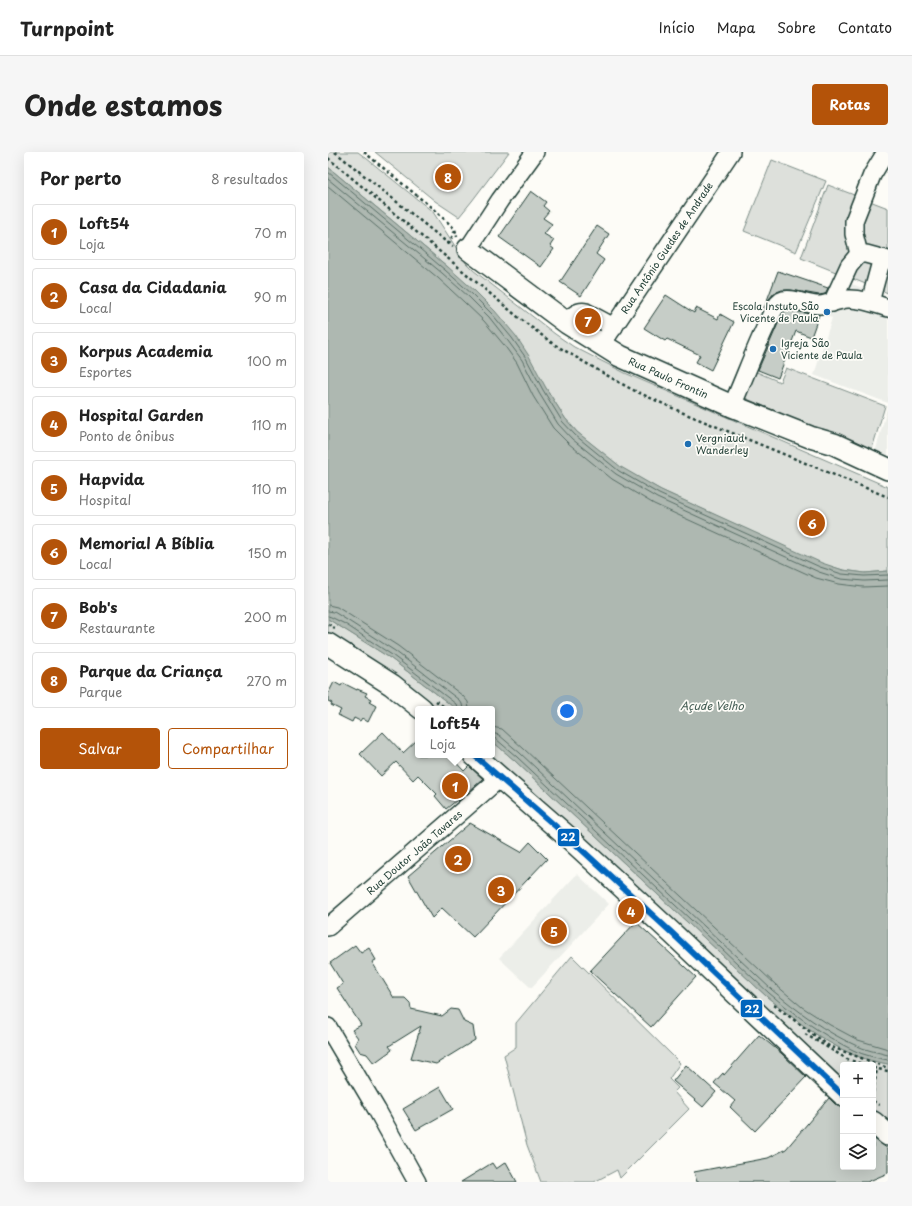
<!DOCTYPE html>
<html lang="pt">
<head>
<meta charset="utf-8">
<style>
  body { margin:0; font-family:"Playpen Sans",sans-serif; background:#f6f6f6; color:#222 }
  .controls { position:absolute; right:12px; bottom:12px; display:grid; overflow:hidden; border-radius:4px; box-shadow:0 4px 16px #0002 }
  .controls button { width:36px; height:36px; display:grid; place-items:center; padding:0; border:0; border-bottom:1px solid #e0e0e0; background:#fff; color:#222; font:20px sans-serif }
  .you { position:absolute; left:239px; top:559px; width:14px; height:14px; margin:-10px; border:3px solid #fff; border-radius:50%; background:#1a73e8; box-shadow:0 0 0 6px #1a73e833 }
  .badge { display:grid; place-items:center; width:26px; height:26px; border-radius:50%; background:#b45309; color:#fff; font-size:13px; font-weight:700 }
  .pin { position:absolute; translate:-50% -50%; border:2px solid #fff; box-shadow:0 1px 4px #0006 }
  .popup { position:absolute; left:87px; top:554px; width:80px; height:52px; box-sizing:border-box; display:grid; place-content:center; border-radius:4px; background:#fff; filter:drop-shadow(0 1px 3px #0005); font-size:13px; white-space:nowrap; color:#767676 }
  .popup b { font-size:15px; color:#222 }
  .popup::after { content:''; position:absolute; left:50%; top:100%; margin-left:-8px; border:8px solid transparent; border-top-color:#fff }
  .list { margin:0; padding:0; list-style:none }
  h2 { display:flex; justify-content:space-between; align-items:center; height:52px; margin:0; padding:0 16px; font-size:17px }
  h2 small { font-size:13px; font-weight:400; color:#767676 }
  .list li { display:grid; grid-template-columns:26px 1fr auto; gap:12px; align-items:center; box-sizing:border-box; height:56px; margin:0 8px 8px; padding:0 8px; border:1px solid #e0e0e0; border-radius:4px }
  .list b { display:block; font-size:15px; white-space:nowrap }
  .list p { margin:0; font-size:13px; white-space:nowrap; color:#767676 }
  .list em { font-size:13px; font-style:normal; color:#767676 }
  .actions { display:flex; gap:8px; padding:12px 16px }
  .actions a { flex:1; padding:9px 0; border:1px solid #b45309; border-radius:4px; text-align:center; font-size:14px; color:#b45309 }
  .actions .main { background:#b45309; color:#fff }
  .icon { flex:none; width:22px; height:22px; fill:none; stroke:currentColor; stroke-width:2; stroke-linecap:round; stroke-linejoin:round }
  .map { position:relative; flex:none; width:560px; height:1030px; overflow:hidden; border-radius:4px }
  header { display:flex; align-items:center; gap:24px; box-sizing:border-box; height:56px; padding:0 20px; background:#fff; border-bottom:1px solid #e0e0e0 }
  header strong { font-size:19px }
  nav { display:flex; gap:22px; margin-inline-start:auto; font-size:14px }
  .intro { display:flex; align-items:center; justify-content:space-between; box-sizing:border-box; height:96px; padding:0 24px }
  h1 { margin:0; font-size:28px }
  .button { padding:10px 18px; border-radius:4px; background:#b45309; color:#fff; font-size:14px; font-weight:700 }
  main { display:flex; gap:24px; padding:0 24px }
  aside { flex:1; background:#fff; border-radius:4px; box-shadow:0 4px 16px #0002 }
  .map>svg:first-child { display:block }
</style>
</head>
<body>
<header>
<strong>Turnpoint</strong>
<nav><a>Início</a><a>Mapa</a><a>Sobre</a><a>Contato</a></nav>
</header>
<div class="intro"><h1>Onde estamos</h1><a class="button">Rotas</a></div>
<main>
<aside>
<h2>Por perto<small>8 resultados</small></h2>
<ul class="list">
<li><span class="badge">1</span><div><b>Loft54</b><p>Loja</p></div><em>70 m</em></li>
<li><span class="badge">2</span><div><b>Casa da Cidadania</b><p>Local</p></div><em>90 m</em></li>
<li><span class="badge">3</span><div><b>Korpus Academia</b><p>Esportes</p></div><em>100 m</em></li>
<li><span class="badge">4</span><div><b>Hospital Garden</b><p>Ponto de ônibus</p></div><em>110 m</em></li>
<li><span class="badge">5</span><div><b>Hapvida</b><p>Hospital</p></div><em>110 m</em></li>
<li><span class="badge">6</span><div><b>Memorial A Bíblia</b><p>Local</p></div><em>150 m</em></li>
<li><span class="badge">7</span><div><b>Bob's</b><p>Restaurante</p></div><em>200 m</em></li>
<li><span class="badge">8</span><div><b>Parque da Criança</b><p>Parque</p></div><em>270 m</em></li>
</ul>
<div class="actions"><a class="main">Salvar</a><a>Compartilhar</a></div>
</aside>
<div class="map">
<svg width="560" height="1030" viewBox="0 0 560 1030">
  <rect width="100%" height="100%" fill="#fdfcf7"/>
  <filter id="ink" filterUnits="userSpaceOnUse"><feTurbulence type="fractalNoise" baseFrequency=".025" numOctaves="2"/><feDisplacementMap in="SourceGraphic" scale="8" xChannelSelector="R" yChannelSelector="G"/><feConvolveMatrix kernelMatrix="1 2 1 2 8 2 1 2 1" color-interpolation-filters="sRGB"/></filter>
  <g filter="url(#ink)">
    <path fill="#eceee9" d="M515 129 560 145V251L486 223 504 166 491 162 494 154Z
      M560 253V306L547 301Z
      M249 722 281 752 203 836 171 806Z"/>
    <path fill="#dde0db" stroke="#7e8e88" d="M0 0H30L38 6 105 60 138 111 145 118 227 182 246 195 297 221 560 335V419L537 421 515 418 494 412 333 338 293 316 249 280 237 266 218 236 120 115 0 15Z
      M47 0H181L144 49 131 65 107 49Z
      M444 8 498 29 468 100 416 79Z
      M500 33 560 56V141L473 106Z
      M417 215 452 230 458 216 557 254 543 300 405 241Z
      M0 467 62 506 128 557H99L0 490Z
      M164 589 186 608 438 844C465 866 492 888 524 902 535 907 548 909 560 912V975L545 961V913H515V935L154 603H164Z
      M244 804 352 911 341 927 350 936 346 940 361 957 292 1026 289 1018 266 1030H213L199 993 176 903 188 895V871Z"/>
    <path fill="#aeb8b1" stroke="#75877f" d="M0 15 120 115 147 139 167 159 188 184 201 204 218 236 237 266 249 280 293 315 333 338 494 411 515 418 537 421 560 419V912C548 910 535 907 524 902 492 888 465 866 438 844L186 608 164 589V557H128L62 506 0 467Z"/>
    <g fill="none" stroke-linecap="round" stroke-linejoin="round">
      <path stroke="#586e66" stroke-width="1" d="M0 20 117 118 144 142 164 162 184 186 198 206 215 238 234 269 247 283 291 319 331 342 492 415 514 422 536 424 560 423
        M0 27 114 121 141 145 161 165 180 189 194 208 211 241 230 272 244 287 288 322 329 346 491 420 513 427 536 429 560 428
        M0 34 110 126 136 150 156 169 176 193 189 211 205 244 225 276 240 291 284 327 326 352 488 426 511 432 535 435 560 434
        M0 453 9 455 70 494 135 544 140 550 141 557
        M0 459 6 460 19 468 67 499 131 548 134 552 135 557
        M0 464 3 465 17 472 64 503 128 552 130 557
        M164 575 174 577 196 597 448 833 474 855 502 873 530 888 560 897
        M164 581 171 583 192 601 444 838C470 859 497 880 527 893 537 898 549 900 560 903
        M164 586 168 587 189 605 441 841C467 863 494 883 525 898 535 903 549 906 560 908"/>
    </g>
    <path fill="#c6cdc7" stroke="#1f3d34" d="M203 39 218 50 215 54 221 59 215 66 224 72 216 82 226 88 222 94 226 97 213 115 171 85Z
      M269 74 281 82 268 102 276 108 253 144 232 130Z
      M450 119 500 136 497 142 491 143 463 138H454L446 141 438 151Z
      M338 143 366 161 368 156 390 167 392 162 406 170 383 218 368 210 372 203 339 187 337 189 316 176Z
      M458 158 491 163 483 185 468 179 450 226 430 218 452 167Z
      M6 530 13 534 15 531 29 538V537L39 541 37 544 43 547 41 550 48 554 40 570 34 566 32 569 26 566 24 570 10 563 13 558 3 553 4 551 0 549V542Z
      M55 580 75 601 90 587V603H121L136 619 141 614 155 627 130 649 129 648 118 657 107 644 109 642 90 623 85 628 68 610 53 624 32 602Z
      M142 671 193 700 202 690 219 707 145 785 114 756 104 766 80 724Z
      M308 770 368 825 323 875 262 819Z
      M27 793 33 801 41 796 48 808 44 810 66 846H77L82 851 83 857 114 864 123 857 130 858 136 870 145 874 147 888 108 912 83 906 93 874 61 894 64 898 46 911 39 902 32 900 27 892 30 886 24 878 33 873 9 836 15 832 2 811Z
      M431 883 453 901 478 925 427 979 402 955 407 949 386 931 395 921 396 923Z
      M358 913 388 940 375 955 345 929Z
      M112 935 125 957 88 978 75 957Z
      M501 946 507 952 512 955H515V1015H545V986L560 997V1021L539 1030H369L366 1020 440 1006 458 997Z
      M178 1010 189 1030H133L164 1011 168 1017Z"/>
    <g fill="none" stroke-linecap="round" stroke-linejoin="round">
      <defs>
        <g id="minor">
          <path d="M140 97 172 48 207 0"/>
          <path d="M531 102 526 82V69L544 23 558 0"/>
          <path d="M542 150 554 106"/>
          <path d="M504 151 521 114 531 102H538L560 108"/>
          <path d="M239 171C243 164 250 158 258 160L286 175"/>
          <path id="s1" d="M274 192 403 0"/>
          <path d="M404 254C416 227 426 199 439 172 442 165 446 154 453 149 462 144 481 154 492 153 501 152 510 148 519 147 533 146 547 152 560 156"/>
          <path id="s2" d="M0 775 172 626"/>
          <path d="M0 875 49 958 89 1030"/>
        </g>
        <g id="major">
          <path id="s3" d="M140 97 239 171 292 204 404 254 482 285 506 292 560 317"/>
          <path d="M0 492 64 533 94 557"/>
          <path d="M146 603 241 686 344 781 515 943"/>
          <path d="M545 970 560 983"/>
        </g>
      </defs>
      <use href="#minor" stroke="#1f3d34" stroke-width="20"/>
      <use href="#major" stroke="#1f3d34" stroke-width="24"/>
      <path stroke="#1f3d34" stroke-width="2.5" stroke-dasharray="3 3" stroke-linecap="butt" d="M7 0 121 92 125 94
        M36 0 104 56 127 77 129 85
        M0 6 190 165 224 191 261 213 303 237 353 260 560 345
        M121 92 127 78
        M0 472 7 476
        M108 549 119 557
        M446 853 501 894 560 916
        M477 882 519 907 537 913
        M545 916 560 919
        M545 940 549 917
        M545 949 551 953"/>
      <use href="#minor" stroke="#fdfcf7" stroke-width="17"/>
      <use href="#major" stroke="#fdfcf7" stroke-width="21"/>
      <defs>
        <path id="bus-1" d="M146 603 241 686 344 781 515 943"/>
      </defs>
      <use href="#bus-1" stroke="#fdfcf7" stroke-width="9"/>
      <use href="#bus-1" stroke="#0065bd" stroke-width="6"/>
    </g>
  </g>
  <g fill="#1f6fb2" stroke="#fdfcf7" stroke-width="1.5">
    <circle cx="499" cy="160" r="4"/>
    <circle cx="445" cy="197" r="4"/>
    <circle cx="360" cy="292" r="4"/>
  </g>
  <g text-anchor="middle" stroke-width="3.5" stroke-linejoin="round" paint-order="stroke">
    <g font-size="10" fill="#1f3d34" stroke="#fdfcf7">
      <text dy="4" stroke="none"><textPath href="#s1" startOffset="116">Rua Antônio Guedes de Andrade</textPath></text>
      <text dy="4" stroke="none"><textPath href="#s3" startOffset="239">Rua Paulo Frontin</textPath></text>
      <text dy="4" stroke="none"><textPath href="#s2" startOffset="114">Rua Doutor João Tavares</textPath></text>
    </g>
    <g font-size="10" fill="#1f3d34" stroke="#fdfcf7" text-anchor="start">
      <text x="491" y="158" text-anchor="end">Escola Instuto São<tspan x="491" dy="12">Vicente de Paula</tspan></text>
      <text x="453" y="195">Igreja São<tspan x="453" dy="12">Viciente de Paula</tspan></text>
      <text x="368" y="290">Vergniaud<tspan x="368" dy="12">Wanderley</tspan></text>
    </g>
    <g font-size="11" font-style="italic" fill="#435c53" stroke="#fdfcf7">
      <text x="384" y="558">Açude Velho</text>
    </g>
  </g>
  <g stroke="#fdfcf7" stroke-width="1.5">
    <rect x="229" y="676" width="23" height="19" rx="4" fill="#0065bd"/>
    <rect x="412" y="847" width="23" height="19" rx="4" fill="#0065bd"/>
  </g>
  <g font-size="11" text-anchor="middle" font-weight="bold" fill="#fff">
    <text x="240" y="689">22</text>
    <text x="424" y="861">22</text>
  </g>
</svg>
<div class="controls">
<button>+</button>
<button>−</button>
<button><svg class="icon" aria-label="layers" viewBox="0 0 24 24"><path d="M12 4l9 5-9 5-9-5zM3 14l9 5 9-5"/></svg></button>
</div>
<div class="you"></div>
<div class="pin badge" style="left:127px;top:634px">1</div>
<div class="popup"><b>Loft54</b>Loja</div>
<div class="pin badge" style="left:130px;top:707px">2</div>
<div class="pin badge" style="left:173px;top:738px">3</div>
<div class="pin badge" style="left:303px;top:759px">4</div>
<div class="pin badge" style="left:226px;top:779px">5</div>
<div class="pin badge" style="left:484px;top:371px">6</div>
<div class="pin badge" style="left:260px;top:169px">7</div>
<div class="pin badge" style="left:120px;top:25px">8</div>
</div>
</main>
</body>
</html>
